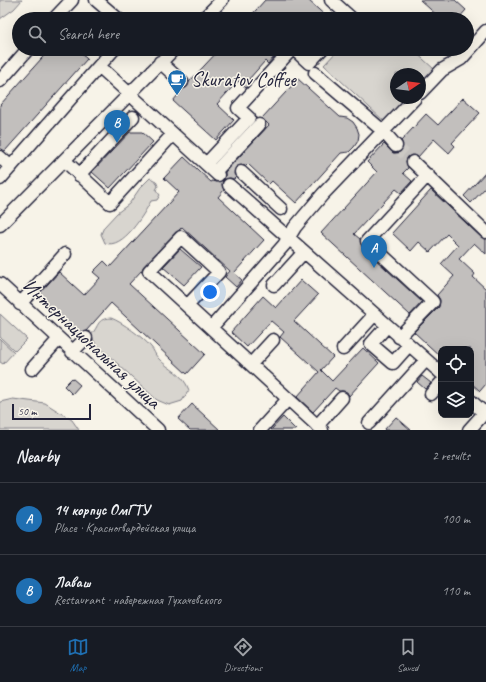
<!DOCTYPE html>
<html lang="en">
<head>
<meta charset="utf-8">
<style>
  body { margin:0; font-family:Caveat,sans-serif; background:#242831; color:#f1f3f6 }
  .controls { position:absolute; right:12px; bottom:12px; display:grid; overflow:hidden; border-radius:8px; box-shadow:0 4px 16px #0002 }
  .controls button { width:36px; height:36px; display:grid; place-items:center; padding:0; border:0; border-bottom:1px solid #363941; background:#171b24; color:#f1f3f6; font:20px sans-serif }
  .compass { position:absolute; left:390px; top:68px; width:36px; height:36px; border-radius:50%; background:#171b24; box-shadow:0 4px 16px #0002; rotate:77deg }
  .scale { position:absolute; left:12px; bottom:10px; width:79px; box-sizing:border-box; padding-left:4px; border:2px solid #22223b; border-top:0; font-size:11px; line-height:14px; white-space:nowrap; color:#22223b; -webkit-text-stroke:3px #f7f3e8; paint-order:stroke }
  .you { position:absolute; left:210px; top:292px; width:14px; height:14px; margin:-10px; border:3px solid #fff; border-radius:50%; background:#1a73e8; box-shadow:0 0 0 6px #1a73e833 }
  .badge { display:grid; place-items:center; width:26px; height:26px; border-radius:50%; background:#1f6fb2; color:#fff; font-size:13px; font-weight:700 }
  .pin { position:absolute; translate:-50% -33px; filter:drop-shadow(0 1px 2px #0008) }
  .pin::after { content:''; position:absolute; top:21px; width:14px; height:12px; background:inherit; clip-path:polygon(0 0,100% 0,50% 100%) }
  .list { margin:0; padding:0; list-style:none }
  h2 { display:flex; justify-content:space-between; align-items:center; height:52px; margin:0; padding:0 16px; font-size:17px }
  h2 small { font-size:13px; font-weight:400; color:#9ea1a6 }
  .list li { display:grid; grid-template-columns:26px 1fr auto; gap:12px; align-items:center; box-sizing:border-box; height:72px; padding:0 16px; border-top:1px solid #363941 }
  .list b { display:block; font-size:15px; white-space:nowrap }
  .list p { margin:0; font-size:13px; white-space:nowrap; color:#9ea1a6 }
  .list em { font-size:13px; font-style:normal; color:#9ea1a6 }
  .icon { flex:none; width:22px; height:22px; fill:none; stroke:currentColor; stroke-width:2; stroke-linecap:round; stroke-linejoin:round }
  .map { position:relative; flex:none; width:486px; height:430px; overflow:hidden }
  .search { position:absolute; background:#171b24; box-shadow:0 4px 16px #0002; left:12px; right:12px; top:12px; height:44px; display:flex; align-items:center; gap:10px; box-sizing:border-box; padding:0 14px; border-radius:22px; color:#9ea1a6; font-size:15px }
  .sheet { height:196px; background:#171b24 }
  nav { display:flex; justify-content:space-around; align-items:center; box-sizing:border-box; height:56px; border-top:1px solid #363941; background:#171b24; font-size:11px; color:#9ea1a6 }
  nav a { display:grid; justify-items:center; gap:2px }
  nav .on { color:#1f6fb2 }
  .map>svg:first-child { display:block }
</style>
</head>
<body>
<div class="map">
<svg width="486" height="430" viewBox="0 0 486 430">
  <rect width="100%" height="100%" fill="#f7f3e8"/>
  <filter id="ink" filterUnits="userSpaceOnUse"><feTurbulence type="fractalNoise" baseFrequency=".025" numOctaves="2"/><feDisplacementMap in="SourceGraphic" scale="8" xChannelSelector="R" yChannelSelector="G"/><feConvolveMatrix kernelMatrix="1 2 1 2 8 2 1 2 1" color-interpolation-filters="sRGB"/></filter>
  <g filter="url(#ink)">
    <path fill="#d8d5cf" stroke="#7d7c85" d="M0 0H22L14 9 0 19Z
      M339 49H412L434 69 420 85V74H396V98H408L385 122 324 65Z
      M150 178 156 181 158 186 156 190 160 195 157 200 151 201C144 214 123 250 105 243L101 234 104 227 117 213 129 204 140 188Z
      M0 314 27 339 15 351 0 337Z
      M111 318C122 322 144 338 151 347 154 350 155 355 158 358 170 371 182 372 189 390L182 401 169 405 157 400 95 343 91 335C100 325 96 319 111 318Z
      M0 339 14 352 3 364 0 362Z
      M13 399 45 403 72 420 79 430H0V402Z"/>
    <path fill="#c2bfbd" stroke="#22223b" d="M265 0H308L329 19H248Z
      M420 0H455L466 10 458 19H441Z
      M50 49H76L87 59 5 151 0 148V105Z
      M220 49H266L274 57 268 64 265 61 249 79 252 81 246 88 238 81 217 104 234 120 216 140 173 101 183 89 187 87 189 82Z
      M298 79 340 117 347 118 353 122 357 128 359 134 358 141 354 147 349 152 341 153 296 203 272 181 269 184 248 164 246 166 239 165 235 167 234 174 236 177 234 179 230 178 224 180 225 176V172L269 125 262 118Z
      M463 98 480 113 452 143 455 146 449 153 434 139 418 157 414 155 408 157 406 161 408 168 403 173 412 181 401 193 396 189 354 234 360 239 362 247 422 302 410 315 321 233 377 172 367 162 384 144 393 153H397L401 152 403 145 401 141 426 114 438 125Z
      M130 132H142L153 142 110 188 92 172Z
      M184 157 211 182 213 181 217 182 223 180 222 184 224 190 218 197 264 240 234 273 242 280 236 287 225 277 230 271 182 227 144 266 142 270 129 284 205 354 187 374 111 303 86 331 79 335 37 296 59 272 84 295 100 278 93 272 104 261 110 267 179 192 164 178Z
      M486 172V187L471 203 464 196Z
      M431 190 481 237 486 239V254L474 243 459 259 475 274 473 277 486 289V384L480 391 471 383V349H441V357L414 332 439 307 440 300 437 295 454 276 441 264 458 245 447 234 430 252 419 242 411 251 392 233Z
      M180 249 201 267 184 285 163 267Z
      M301 280 318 295 294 321 333 357 321 370 332 381 363 348 379 363 349 396 347 392 343 391H339L335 388 313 412 297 397 319 372 280 337 284 332 271 321 247 347 231 332 263 296 276 308Z
      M422 376 431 383 425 389 417 382Z
      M72 378 80 385 72 394 64 386Z
      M192 404 220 430H190L178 419Z
      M283 417 296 430H271Z
      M396 417 411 430H384Z"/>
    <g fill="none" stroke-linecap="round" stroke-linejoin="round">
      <path stroke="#ccc9c5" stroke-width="12" stroke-dasharray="12 6" stroke-linecap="butt" d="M396 146 413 162
        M230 162 241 172"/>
      <defs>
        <path id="minor" d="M96 0 118 19
          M331 0 351 18 349 19
          M54 19 72 0
          M203 19 222 0
          M294 49 309 63 322 49
          M160 62 182 82
          M99 66 218 175
          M315 73 383 131 396 146
          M0 81 28 49
          M420 93 442 70 461 59 486 31
          M0 157 11 167
          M64 160 110 203 173 134
          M413 162 486 232
          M206 164 249 118 238 108 292 49
          M215 172 259 125
          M241 172 281 209
          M79 175 133 117
          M0 179 114 49
          M229 185 441 373
          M0 225 174 49
          M0 284 158 430
          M274 285 304 252
          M20 304 65 254
          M187 306 219 272 181 237 149 271 322 430
          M387 326 371 344 393 363 409 345
          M211 328 284 245 295 227 323 194 415 98
          M399 337 433 302 367 241 428 175
          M343 349 374 315
          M72 352 86 338
          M251 364 273 340
          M32 369 58 340
          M431 394 441 383
          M471 401 484 413
          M369 423 426 360
          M317 426 342 398
          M260 430 288 399
          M469 430 486 411"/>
      </defs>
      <use href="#minor" stroke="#22223b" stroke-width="15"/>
      <use href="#minor" stroke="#f7f3e8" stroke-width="12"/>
    </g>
  </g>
  <defs>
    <symbol id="cafe-pin" viewBox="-11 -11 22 30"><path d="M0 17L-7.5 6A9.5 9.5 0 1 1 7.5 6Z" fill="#1f6fb2" stroke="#f7f3e8"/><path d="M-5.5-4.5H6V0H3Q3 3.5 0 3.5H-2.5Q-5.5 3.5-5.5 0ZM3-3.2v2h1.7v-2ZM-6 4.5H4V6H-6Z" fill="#fff"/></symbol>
  </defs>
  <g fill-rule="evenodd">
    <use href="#cafe-pin" x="166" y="68" width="22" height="30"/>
  </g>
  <g text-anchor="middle" stroke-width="3" stroke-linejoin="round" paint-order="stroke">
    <g font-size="20" fill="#22223b" stroke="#f7f3e8" text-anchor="start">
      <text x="191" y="86">Skuratov Coffee</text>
    </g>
    <g font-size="20" fill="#22223b" stroke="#f7f3e8">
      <text transform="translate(92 343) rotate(43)" y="7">Интернациональная улица</text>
    </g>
  </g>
</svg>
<div class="controls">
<button><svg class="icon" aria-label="locate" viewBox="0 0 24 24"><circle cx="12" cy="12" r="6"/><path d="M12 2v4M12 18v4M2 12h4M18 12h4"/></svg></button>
<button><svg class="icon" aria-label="layers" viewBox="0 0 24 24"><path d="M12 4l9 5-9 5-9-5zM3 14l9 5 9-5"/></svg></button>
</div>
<svg class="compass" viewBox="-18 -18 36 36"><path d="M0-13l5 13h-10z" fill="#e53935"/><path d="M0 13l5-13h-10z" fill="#9ea1a6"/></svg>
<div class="scale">50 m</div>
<div class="you"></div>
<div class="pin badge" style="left:374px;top:268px">A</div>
<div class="pin badge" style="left:117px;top:143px">B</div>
<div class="search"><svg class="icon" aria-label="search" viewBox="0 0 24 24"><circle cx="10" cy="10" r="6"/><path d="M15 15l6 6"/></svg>Search here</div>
</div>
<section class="sheet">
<h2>Nearby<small>2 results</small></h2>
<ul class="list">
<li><span class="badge">A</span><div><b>14 корпус ОмГТУ</b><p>Place · Красногвардейская улица</p></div><em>100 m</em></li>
<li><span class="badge">B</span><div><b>Лаваш</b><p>Restaurant · набережная Тухачевского</p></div><em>110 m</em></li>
</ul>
</section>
<nav>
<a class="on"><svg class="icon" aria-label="map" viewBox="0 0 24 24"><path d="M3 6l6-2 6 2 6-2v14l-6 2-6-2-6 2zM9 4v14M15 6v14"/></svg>Map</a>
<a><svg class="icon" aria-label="directions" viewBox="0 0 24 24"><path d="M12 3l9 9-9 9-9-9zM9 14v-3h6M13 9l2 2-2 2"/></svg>Directions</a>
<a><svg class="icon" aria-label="saved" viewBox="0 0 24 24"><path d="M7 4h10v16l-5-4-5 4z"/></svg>Saved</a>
</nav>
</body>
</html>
